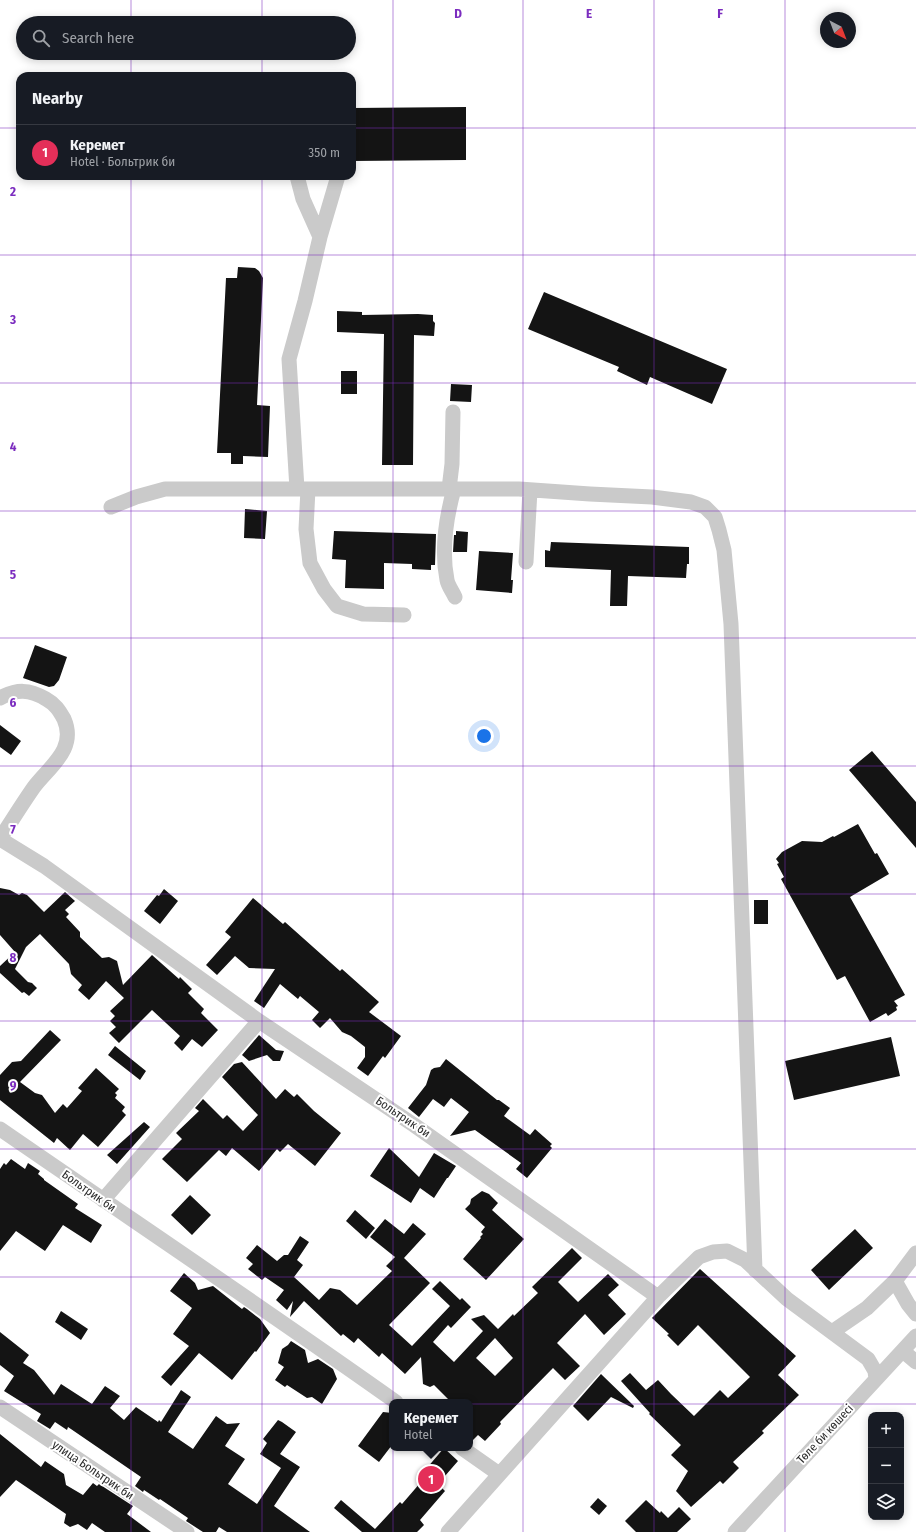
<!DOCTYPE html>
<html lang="en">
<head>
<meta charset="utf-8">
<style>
  body { margin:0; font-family:"Fira Sans Condensed",sans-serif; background:#20242c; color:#f1f3f6 }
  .controls { position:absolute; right:12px; bottom:12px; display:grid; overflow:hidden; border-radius:8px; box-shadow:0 2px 10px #0003 }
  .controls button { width:36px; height:36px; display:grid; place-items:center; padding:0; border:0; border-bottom:1px solid #363941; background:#171b24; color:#f1f3f6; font:20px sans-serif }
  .compass { position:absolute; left:820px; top:12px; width:36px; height:36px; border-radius:50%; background:#171b24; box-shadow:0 2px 10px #0003; rotate:138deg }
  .you { position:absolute; left:484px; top:736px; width:14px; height:14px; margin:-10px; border:3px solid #fff; border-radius:50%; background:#1a73e8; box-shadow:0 0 0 6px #1a73e833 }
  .badge { display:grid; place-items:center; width:26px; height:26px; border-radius:50%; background:#e42f59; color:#fff; font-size:13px; font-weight:700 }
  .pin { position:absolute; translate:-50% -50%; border:2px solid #fff; box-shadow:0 1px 4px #0006 }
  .popup { position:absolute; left:389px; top:1399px; width:84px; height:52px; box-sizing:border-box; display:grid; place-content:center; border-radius:8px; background:#171b24; filter:drop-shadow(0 1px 3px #0005); font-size:13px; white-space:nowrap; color:#9ea1a6 }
  .popup b { font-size:15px; color:#f1f3f6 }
  .popup::after { content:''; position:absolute; left:50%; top:100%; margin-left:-8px; border:8px solid transparent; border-top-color:#171b24 }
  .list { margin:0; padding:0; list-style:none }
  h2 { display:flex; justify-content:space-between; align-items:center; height:52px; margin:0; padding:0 16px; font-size:17px }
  h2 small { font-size:13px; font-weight:400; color:#9ea1a6 }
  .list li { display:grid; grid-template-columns:26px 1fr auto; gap:12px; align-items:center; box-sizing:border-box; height:56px; padding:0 16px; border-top:1px solid #363941 }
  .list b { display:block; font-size:15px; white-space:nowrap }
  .list p { margin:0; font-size:13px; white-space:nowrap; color:#9ea1a6 }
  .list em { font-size:13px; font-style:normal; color:#9ea1a6 }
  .icon { flex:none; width:22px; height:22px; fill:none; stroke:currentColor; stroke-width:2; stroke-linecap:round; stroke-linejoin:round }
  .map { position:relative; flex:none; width:916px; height:1532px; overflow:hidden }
  .search { position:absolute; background:#171b24; box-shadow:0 2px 10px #0003; left:16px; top:16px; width:340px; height:44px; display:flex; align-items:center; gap:10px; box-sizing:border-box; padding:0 14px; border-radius:22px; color:#9ea1a6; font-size:15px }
  .panel { position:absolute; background:#171b24; box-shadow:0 2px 10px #0003; left:16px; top:72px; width:340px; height:108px; border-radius:12px }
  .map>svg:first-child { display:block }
</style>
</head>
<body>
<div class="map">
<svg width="916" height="1532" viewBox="0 0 916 1532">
  <rect width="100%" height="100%" fill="#fff"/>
  <path fill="#141414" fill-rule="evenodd" d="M466 107V160L352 161V108Z
    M238 267 255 268 259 271 263 278 257 405 270 406 268 457 243 456V464H231V453H217L226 278H237Z
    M544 292 727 369 712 404 650 377 647 385 617 371 619 367 528 329Z
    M337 311 362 312V315L418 314 433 315V321L435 323 434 336 414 335 413 465H382L384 334 337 332Z
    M341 371H357V394H341Z
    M451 384 472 385 471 402 450 401Z
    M245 509 267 511 265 539 244 538Z
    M334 531 436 534 435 565H431V570L412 569V564L384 563V589L345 588 346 560 332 559Z
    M456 531 468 532 467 552H453L454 535H456Z
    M551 542 689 547V564H687L686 578 628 576 627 606H610L611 570 545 567V550L550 551Z
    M479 551 513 553 511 580H513L512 593 476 590Z
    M35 645 67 657 59 680 54 686 49 687 23 678Z
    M0 725 21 741 11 755 0 747Z
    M872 751 916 802V848L849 770Z
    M858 824 875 854 877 853 889 874 850 897 905 995 894 1001 898 1006 896 1007 897 1010 888 1016 886 1013 870 1022 845 976 837 980 781 879 784 877 777 864 779 863 776 859 782 852 802 841 822 842 833 836 834 837Z
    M0 888 10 890 19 895 22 893 27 895 44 912 65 892 75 901 65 910 69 914 66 917 80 932V937L102 958 109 957 117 961 123 985 152 955 179 979 180 977 192 989 188 993 204 1009 201 1013 218 1030 202 1047 192 1039 182 1051 174 1043 180 1036 152 1010 119 1043 109 1033 116 1027 110 1021 115 1016 110 1011 124 998 106 981 89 1000 78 990 82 985 71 974 69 964 40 934 26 947 15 969 28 982 32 983 37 988 29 996 24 992 22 993 0 973V966L15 952 0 935Z
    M164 889 178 901 160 924 144 911 157 895 159 896Z
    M253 898 283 924 285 922 340 971 342 969 379 1002 369 1012 401 1036 385 1058 383 1056 368 1076 357 1068 365 1057V1047L351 1036 342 1032 330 1018 320 1028 312 1020 319 1012 300 996 298 999 280 984 264 1008 254 1001 275 969 249 968 235 956 217 975 206 965 231 937 225 932Z
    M754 900H768V924H754Z
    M50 1030 61 1040 20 1082 35 1093 42 1095 55 1113 63 1104 67 1108 82 1091 78 1088 96 1068 119 1089 115 1093 117 1095 115 1098 125 1107 122 1111 126 1115 98 1147 83 1134 70 1150 57 1138 54 1143 0 1100V1075L12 1062 21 1061Z
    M259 1035 276 1050 284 1051 280 1061H273L267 1055 249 1061 242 1055Z
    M891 1037 900 1076 794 1100 785 1061Z
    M115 1046 146 1071 140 1080 108 1055Z
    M446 1059 497 1100H499L510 1108 504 1116 530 1135 535 1129 552 1144 550 1146 552 1148 527 1178 516 1169 521 1163 475 1130 450 1136 469 1112 451 1098 444 1107 433 1099 419 1117 408 1108 426 1085 431 1070 434 1068 440 1067Z
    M242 1062 276 1099 285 1089 294 1097 297 1094 314 1111 341 1133 315 1166 288 1144 280 1152 277 1149 259 1171 232 1148 226 1156 219 1150 187 1182 162 1159 182 1139 176 1133 199 1111 195 1108 203 1099 223 1119 227 1115 243 1131 258 1115 222 1077 234 1064Z
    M144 1122 150 1127 117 1164 107 1155Z
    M389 1148 419 1177 434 1153 456 1166 448 1178H447L434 1198 420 1188 411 1203 370 1176Z
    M11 1159 25 1169 28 1163 40 1171 38 1174 44 1179V1180L78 1204 75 1208 102 1225 91 1243 63 1225 45 1251 16 1231 0 1251V1169L4 1163 6 1165Z
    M482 1191 489 1194 498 1203 492 1210 524 1239 486 1280 463 1259 481 1238 480 1237 483 1234 481 1232 485 1227 465 1209 470 1204 471 1199Z
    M190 1195 211 1215 192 1235 171 1215Z
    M355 1210 375 1228 366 1239 346 1221Z
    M385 1219 404 1234 413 1223 426 1234 404 1258 430 1283 389 1325 412 1346 450 1306 432 1289 440 1281 460 1300 462 1298 471 1307 451 1328 448 1325 433 1342 454 1362 483 1331 471 1319 484 1315 498 1329 513 1314 514 1316 538 1293 532 1287 572 1248 582 1258 558 1282 578 1302 608 1274 619 1285 608 1295 626 1314 604 1335 585 1314 557 1343 580 1366 565 1380 553 1368 500 1422 501 1424 485 1441 478 1435 470 1443V1402H451L434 1385 430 1387 423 1384 421 1357 405 1374 382 1353 379 1357 358 1338 354 1343 343 1334 341 1336 304 1301 290 1317 293 1301 287 1310 276 1300 284 1290 265 1277 262 1280 248 1269 253 1264 246 1258 257 1245 277 1261 284 1255H288L300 1236 309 1242 297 1260 303 1265 294 1277 319 1300 330 1288 340 1290 357 1305 392 1271 386 1266 395 1257 370 1237ZM495 1338 513 1358 495 1376 476 1358Z
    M855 1229 873 1248 829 1290 811 1270Z
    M700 1269 796 1356 778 1375 799 1395 762 1431 764 1433 733 1462 739 1468 723 1484 720 1481 691 1507 676 1491 688 1471 671 1455 681 1445 649 1414 650 1413 621 1381 630 1373 646 1390 658 1380 671 1394 694 1416 720 1390 728 1398 750 1377 698 1325 678 1346 667 1335 669 1334 652 1318Z
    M184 1273 195 1283 198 1290 213 1286 242 1309 244 1307 247 1309 260 1319 270 1333 256 1352 255 1351 232 1380 199 1353 171 1386 161 1377 189 1346 173 1334 192 1308 170 1291Z
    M61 1311 88 1329 81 1340 55 1322Z
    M0 1332 29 1355 23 1363 34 1370 54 1395 61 1384 92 1404 105 1386 120 1396 110 1408 124 1420 136 1407 158 1422 159 1420 161 1422 181 1390 191 1397 168 1432 193 1449 216 1416 227 1424 240 1423 225 1446 245 1459 228 1484 257 1504 281 1468 260 1454 267 1443 263 1439 278 1420 282 1422 296 1432 280 1454 300 1467 274 1506 310 1532H227L219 1527 216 1532H203L186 1521 188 1518 160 1499 159 1500 144 1490 143 1492 135 1486 141 1477 68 1427 67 1430 55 1422 50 1429 37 1421 41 1414 4 1391 14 1376 0 1365Z
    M291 1341 305 1350 308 1363 318 1359 333 1369 337 1379 322 1404 312 1397 307 1398 287 1385 285 1387 275 1380 284 1367 278 1363 282 1349 288 1345Z
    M601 1374 634 1406 633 1408 611 1397 588 1421 573 1406Z
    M383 1412 392 1413V1445L379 1462 358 1446Z
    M0 1434 41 1467 45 1461 64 1474 66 1485 83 1495 93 1483 97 1486 99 1484 133 1506 127 1514 151 1532H105L92 1523 87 1530 78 1524 70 1527 64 1523 66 1514 16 1480 0 1497Z
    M444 1448 458 1461 438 1484 445 1491 420 1520 424 1525 417 1532H362L334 1508 341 1500 375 1529 400 1502 402 1504 421 1482 420 1476Z
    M598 1498 607 1506 599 1515 590 1507Z
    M646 1500 660 1513 661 1511 668 1518 679 1507 691 1519 677 1532H636L625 1521Z"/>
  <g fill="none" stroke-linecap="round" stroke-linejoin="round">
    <path stroke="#cacaca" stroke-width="15" d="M297 176 303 199 320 237
      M297 489 289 359 305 301 320 237 338 176
      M308 489 306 529 310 563 324 589 337 606 363 614 404 615
      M449 489 452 464 453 412
      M454 489C446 518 441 550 447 580 448 586 453 592 455 597
      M111 507 136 497 165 489H519L590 494 652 497 691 502 705 507 715 517 719 530 724 550 731 624 755 1270
      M526 562 530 490
      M0 698C17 689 29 689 46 699 55 704 59 710 64 719 77 749 50 766 34 787 22 804 11 822 0 839
      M0 839 44 866 259 1021 414 1125 658 1297
      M0 1129C132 1220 265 1309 396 1402
      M103 1200 259 1021
      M895 1281 908 1304 916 1314
      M832 1332 867 1308 895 1281 916 1253
      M903 1351 916 1362
      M0 1407 187 1532
      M462 1448 499 1474
      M448 1532 658 1297 699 1257 713 1252 727 1251 745 1260 787 1299 868 1359 875 1371 876 1379
      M735 1532 916 1336"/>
  </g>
  <path fill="none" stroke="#7b2cbf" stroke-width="1" stroke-opacity="0.55" d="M131 0V23M262 0V23M393 0V1532M523 0V1532M654 0V1532M785 0V1532M131 53V76M262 53V76M0 128H20M352 128H916M131 176V1532M262 176V1532M0 255H916M0 383H916M0 511H916M0 638H916M0 766H916M0 894H916M0 1021H916M0 1149H916M0 1277H916M0 1404H916"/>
  <g text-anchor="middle" stroke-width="4" stroke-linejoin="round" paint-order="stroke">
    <g font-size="12" fill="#2d2d2d" stroke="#fff">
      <text transform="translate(403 1117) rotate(34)" y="4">Больтрик би</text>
      <text transform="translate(89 1191) rotate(35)" y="4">Больтрик би</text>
      <text transform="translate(825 1434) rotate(-47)" y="4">Төле би көшесі</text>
      <text transform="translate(93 1470) rotate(34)" y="4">улица Больтрик би</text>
    </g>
  </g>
  <g font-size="13" text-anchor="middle" font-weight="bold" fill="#7b2cbf" stroke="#fff" stroke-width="4" stroke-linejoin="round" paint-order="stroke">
    <text x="458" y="18">D</text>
    <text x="589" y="18">E</text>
    <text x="720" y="18">F</text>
    <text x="13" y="196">2</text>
    <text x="13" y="324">3</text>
    <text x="13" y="451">4</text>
    <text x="13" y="579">5</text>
    <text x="13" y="707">6</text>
    <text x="13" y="834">7</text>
    <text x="13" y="962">8</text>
    <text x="13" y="1090">9</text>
  </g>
</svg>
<div class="controls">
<button>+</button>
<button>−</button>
<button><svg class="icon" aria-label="layers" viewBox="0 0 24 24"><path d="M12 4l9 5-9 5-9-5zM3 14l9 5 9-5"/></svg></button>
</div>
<svg class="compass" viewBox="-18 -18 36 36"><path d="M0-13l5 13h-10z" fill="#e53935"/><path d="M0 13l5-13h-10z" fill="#9ea1a6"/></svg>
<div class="you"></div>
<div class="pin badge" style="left:431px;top:1479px">1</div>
<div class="popup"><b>Керемет</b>Hotel</div>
<div class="search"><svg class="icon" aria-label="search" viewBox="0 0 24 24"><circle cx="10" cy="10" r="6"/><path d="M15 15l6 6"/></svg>Search here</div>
<section class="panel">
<h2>Nearby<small></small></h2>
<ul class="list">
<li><span class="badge">1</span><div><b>Керемет</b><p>Hotel · Больтрик би</p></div><em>350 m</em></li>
</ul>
</section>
</div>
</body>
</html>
